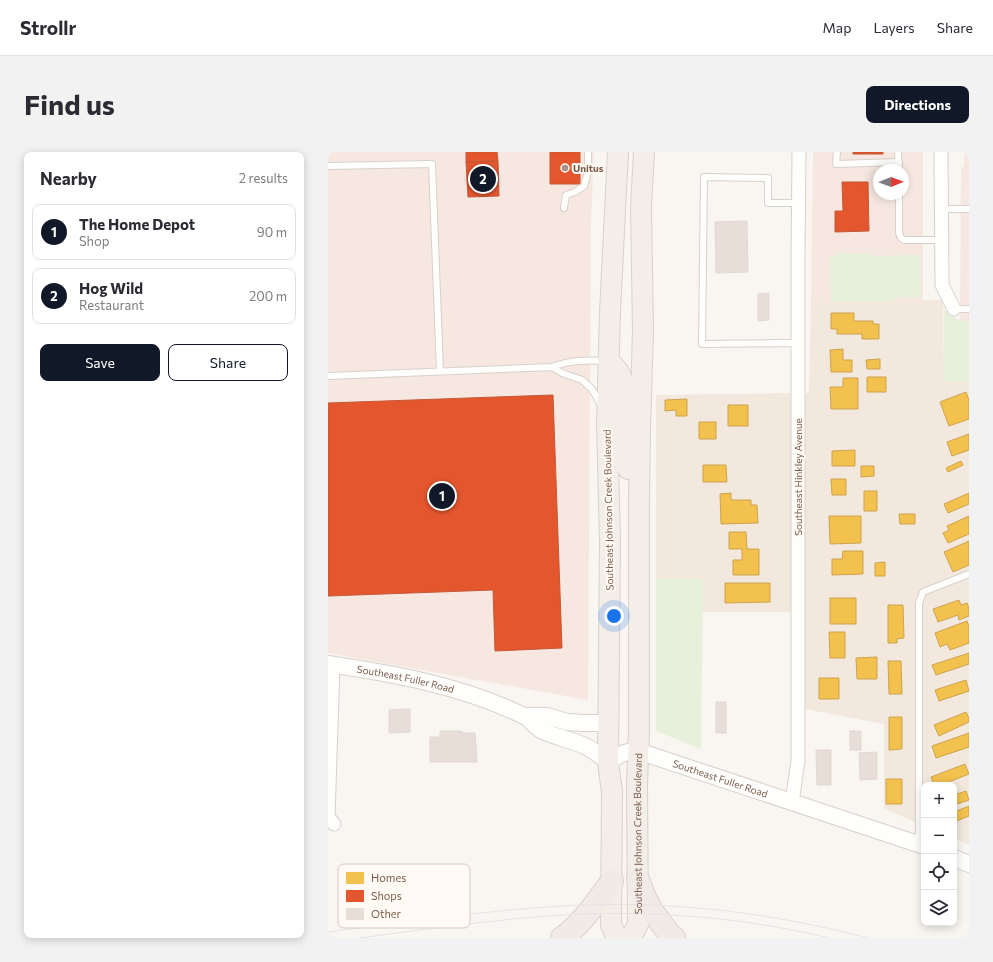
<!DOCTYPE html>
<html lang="en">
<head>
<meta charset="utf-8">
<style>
  body { margin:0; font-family:Commissioner,sans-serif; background:#f2f2f3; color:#2b2b33 }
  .controls { position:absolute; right:12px; bottom:12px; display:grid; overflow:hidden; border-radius:8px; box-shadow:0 2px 10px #0003 }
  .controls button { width:36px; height:36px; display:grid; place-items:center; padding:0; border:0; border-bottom:1px solid #e1e1e2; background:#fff; color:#2b2b33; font:20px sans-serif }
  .compass { position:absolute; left:545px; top:12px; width:36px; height:36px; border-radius:50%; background:#fff; box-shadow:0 2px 10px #0003; rotate:89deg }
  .you { position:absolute; left:286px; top:464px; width:14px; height:14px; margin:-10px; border:3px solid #fff; border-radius:50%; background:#1a73e8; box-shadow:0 0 0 6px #1a73e833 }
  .badge { display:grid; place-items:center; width:26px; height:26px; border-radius:50%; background:#111827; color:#fff; font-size:13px; font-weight:700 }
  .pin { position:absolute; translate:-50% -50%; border:2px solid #fff; box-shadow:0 1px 4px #0006 }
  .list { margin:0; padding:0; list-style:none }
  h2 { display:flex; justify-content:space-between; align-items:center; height:52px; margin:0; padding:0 16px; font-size:17px }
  h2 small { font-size:13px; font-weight:400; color:#7c7c81 }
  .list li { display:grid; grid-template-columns:26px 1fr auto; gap:12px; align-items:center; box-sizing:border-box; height:56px; margin:0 8px 8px; padding:0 8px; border:1px solid #e1e1e2; border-radius:8px }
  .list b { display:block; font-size:15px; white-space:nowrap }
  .list p { margin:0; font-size:13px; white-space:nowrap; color:#7c7c81 }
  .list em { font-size:13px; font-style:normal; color:#7c7c81 }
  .actions { display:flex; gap:8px; padding:12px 16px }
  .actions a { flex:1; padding:9px 0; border:1px solid #111827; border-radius:8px; text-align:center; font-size:14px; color:#111827 }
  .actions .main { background:#111827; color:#fff }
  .icon { flex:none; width:22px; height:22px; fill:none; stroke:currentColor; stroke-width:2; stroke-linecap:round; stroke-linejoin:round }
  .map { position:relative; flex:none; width:641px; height:786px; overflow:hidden; border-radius:8px }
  header { display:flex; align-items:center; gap:24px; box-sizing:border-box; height:56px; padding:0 20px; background:#fff; border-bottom:1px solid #e1e1e2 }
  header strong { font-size:19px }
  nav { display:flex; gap:22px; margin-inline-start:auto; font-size:14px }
  .intro { display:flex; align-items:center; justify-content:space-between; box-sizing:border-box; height:96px; padding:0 24px }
  h1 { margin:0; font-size:28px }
  .button { padding:10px 18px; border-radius:8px; background:#111827; color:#fff; font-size:14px; font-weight:700 }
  main { display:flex; gap:24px; padding:0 24px }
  aside { flex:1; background:#fff; border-radius:8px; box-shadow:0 2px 10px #0003 }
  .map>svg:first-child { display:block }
</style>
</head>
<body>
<header>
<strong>Strollr</strong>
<nav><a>Map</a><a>Layers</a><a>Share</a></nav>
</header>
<div class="intro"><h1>Find us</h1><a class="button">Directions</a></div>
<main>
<aside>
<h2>Nearby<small>2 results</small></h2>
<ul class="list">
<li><span class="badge">1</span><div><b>The Home Depot</b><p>Shop</p></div><em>90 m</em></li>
<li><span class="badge">2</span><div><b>Hog Wild</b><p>Restaurant</p></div><em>200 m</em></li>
</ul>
<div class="actions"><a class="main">Save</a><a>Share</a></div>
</aside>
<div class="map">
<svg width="641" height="786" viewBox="0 0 641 786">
  <rect width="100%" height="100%" fill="#f9f5f0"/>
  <path fill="#f2e8de" d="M615 148 616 230H641V693L626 686V633H596V674L556 656V572L472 556 471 460H374L375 427H328V243L481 241 483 150Z"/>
  <path fill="#f6e8e1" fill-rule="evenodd" d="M0 0H266L263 71 260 548 0 501Z
    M485 0H595V149L483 150ZM551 18H575V42H551Z
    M636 0H641V171L632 169 633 15H636Z"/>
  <path fill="#e7f0db" d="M509 101H544L545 104 592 103 593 146H567V149L503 150 502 104H507Z
    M616 158C624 164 631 169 641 171V230H616Z
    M328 427H375L373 597 328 579Z"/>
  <path fill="#f2c14e" stroke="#cea34e" d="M503 161H526V169H545V172H551V187H534V182H509V177H503Z
    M515 197V208H524V220H503L502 198Z
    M552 207V217H539L538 208Z
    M539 225H558V240H539Z
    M515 226H530V257H503L502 235H515Z
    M638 240 641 248V267L621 274 612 250Z
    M359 247V264H348V258L337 259V248Z
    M400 253H420V274H400Z
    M371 270H388V287H371Z
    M641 282V298L624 304 619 290Z
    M527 298V314H504V299Z
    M633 309 635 313 620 320 618 316Z
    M375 313H398L399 330H375Z
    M533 314H546V324L533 325Z
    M503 327H518V343H504Z
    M536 339H549V359H536Z
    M403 341V348H423V353H429L430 371 393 372 392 342Z
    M641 341V352L620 361 616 352Z
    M571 362H587V372H572Z
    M501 364H533V391L502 392Z
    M641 364V382L620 391 615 381 621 378 619 374Z
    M401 380H418L419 397H431V423H405V408H414V397H401Z
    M641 389V413L625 420 616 400Z
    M515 399H535V422L504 423V407H514Z
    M557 410V424H547V411Z
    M397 431H442V450L397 451Z
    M502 446H528V472H502Z
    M631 448 633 453 639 451 641 456V464L631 468 630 463 610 470 605 457Z
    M560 453H575L576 486 569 487V491H560Z
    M639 469 641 475V485H640L641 491 622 498 619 492 612 495 607 481Z
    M501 480H517V506H502Z
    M641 501V512L608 523 604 513Z
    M549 505V527H529L528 506Z
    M560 509H573L574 542H561Z
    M491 526H511V547H491Z
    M638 528 641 539 611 549 607 538Z
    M638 560 641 566V570L611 584 606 573Z
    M561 565H574V597L561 598Z
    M641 581V595L608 606 604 594Z
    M637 612 641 622 613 633H606L603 625Z
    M558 627H574V652H558Z
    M638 639 641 648 626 653V643Z
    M641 654V664L626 670V660Z"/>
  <path fill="#e4572e" stroke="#c45837" d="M138 0H169L170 9 138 10Z
    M222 0H252V32H222Z
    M525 0H555V2H525Z
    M170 9 171 44 140 45 138 10Z
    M514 30H540L541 79 507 80V59H515Z
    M225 243 234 496 167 499 165 438 0 444V251Z"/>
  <path fill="#e6ded7" stroke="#e2d8d2" d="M419 69 420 120 388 121 387 70Z
    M441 141V168L430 169V142Z
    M388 550H398V581H388Z
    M82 557V580L61 581V558Z
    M112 579H134V581H147L149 610H102V585H112Z
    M522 579H533V598H522Z
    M488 598H503V633H489Z
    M549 600V627L532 628 531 601Z"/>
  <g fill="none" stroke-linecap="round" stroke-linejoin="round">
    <defs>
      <path id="service" d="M509 0 508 12 571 10
        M570 0 571 18
        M0 14 104 12 112 219
        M571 42V81L573 86 576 88H614
        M236 56 238 43 247 40 256 34 260 20V0
        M613 57H641
        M626 157H641
        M470 191 374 192 376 25 440 26V51H470
        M224 215 234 221 254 228 264 237 273 253
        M0 224 224 215C242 208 260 208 278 209
        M591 692V451L595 440 641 422"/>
      <path id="minor" d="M613 0 614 133 626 157
        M5 513 0 665 6 672
        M464 650 470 609V107L471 0"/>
      <g id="tertiary">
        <path id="s1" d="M0 512C67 522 135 534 196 564 203 567 207 576 215 579 228 585 244 588 257 594 265 598 273 604 280 610 290 604 298 598 310 599L596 694"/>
        <path d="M198 564H219L239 570 256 571H280"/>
        <path d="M626 706 641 712"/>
      </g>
      <g id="primary">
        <path d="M280 209C290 217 292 220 295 232L298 314 300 317"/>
        <path d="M289 786 283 773 284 640 280 610 282 389 279 272 282 160 290 0"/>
        <path id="s2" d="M303 786 310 772 309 632 311 579V349L312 278 315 179 313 55 316 0"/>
      </g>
      <path id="motorway" d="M310 727 316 744 324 759 343 784 346 786
        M234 786C255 771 269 749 284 729"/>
    </defs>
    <use href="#service" stroke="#d7d1cb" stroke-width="8"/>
    <use href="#minor" stroke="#d7d1cb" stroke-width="15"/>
    <use href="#tertiary" stroke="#d7d1cb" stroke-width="18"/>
    <use href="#primary" stroke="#dad1cc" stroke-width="22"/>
    <use href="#motorway" stroke="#dad1cc" stroke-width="24"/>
    <use href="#service" stroke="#fefefd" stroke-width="6"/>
    <use href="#minor" stroke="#fefefd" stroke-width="13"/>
    <use href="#tertiary" stroke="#fefefd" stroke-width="16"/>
    <use href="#primary" stroke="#f3eee8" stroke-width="20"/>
    <use href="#motorway" stroke="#f2eae7" stroke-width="22"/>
    <path stroke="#e6e3e7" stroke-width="1" d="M0 780C73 771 146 760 219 755 326 747 435 758 539 786
      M31 786C93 778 156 769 218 764 311 757 411 764 501 786"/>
  </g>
  <circle fill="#a69286" stroke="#fffaf3" stroke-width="1.5" cx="237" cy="16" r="4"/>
  <g text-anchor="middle" stroke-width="4" stroke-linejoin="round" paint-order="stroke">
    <g font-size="10" font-weight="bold" fill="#7a5c4d" stroke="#fffaf3" text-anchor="start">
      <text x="245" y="20">Unitus</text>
    </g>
    <g font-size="10" fill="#7a5c4d" stroke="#fffaf3">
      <text transform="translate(470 325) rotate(-90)" y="4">Southeast Hinkley Avenue</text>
      <text transform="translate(280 358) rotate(-91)" y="4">Southeast Johnson Creek Boulevard</text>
      <text dy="4" stroke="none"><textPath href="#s1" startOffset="79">Southeast Fuller Road</textPath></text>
      <text dy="4" stroke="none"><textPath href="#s1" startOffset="420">Southeast Fuller Road</textPath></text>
      <text dy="4" stroke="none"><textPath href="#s2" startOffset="106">Southeast Johnson Creek Boulevard</textPath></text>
    </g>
  </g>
  <rect x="10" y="712" width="132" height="64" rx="6" fill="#fffaf3" stroke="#d7cbc1" stroke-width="1"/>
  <rect x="18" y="720" width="18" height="12" fill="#f2c14e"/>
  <rect x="18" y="738" width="18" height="12" fill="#e4572e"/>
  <rect x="18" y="756" width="18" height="12" fill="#e6ded7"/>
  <g font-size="11" fill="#7a5c4d">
    <text x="43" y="730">Homes</text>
    <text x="43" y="748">Shops</text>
    <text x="43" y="766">Other</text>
  </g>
</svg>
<div class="controls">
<button>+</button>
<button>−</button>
<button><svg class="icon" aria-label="locate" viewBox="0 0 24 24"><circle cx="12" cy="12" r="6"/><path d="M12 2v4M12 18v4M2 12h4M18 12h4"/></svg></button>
<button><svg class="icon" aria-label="layers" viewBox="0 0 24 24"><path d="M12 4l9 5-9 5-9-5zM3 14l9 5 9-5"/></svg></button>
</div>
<svg class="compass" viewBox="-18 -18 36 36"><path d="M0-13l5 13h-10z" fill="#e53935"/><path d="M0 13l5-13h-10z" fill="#7c7c81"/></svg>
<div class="you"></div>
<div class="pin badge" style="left:114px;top:344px">1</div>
<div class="pin badge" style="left:155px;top:27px">2</div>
</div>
</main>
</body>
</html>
